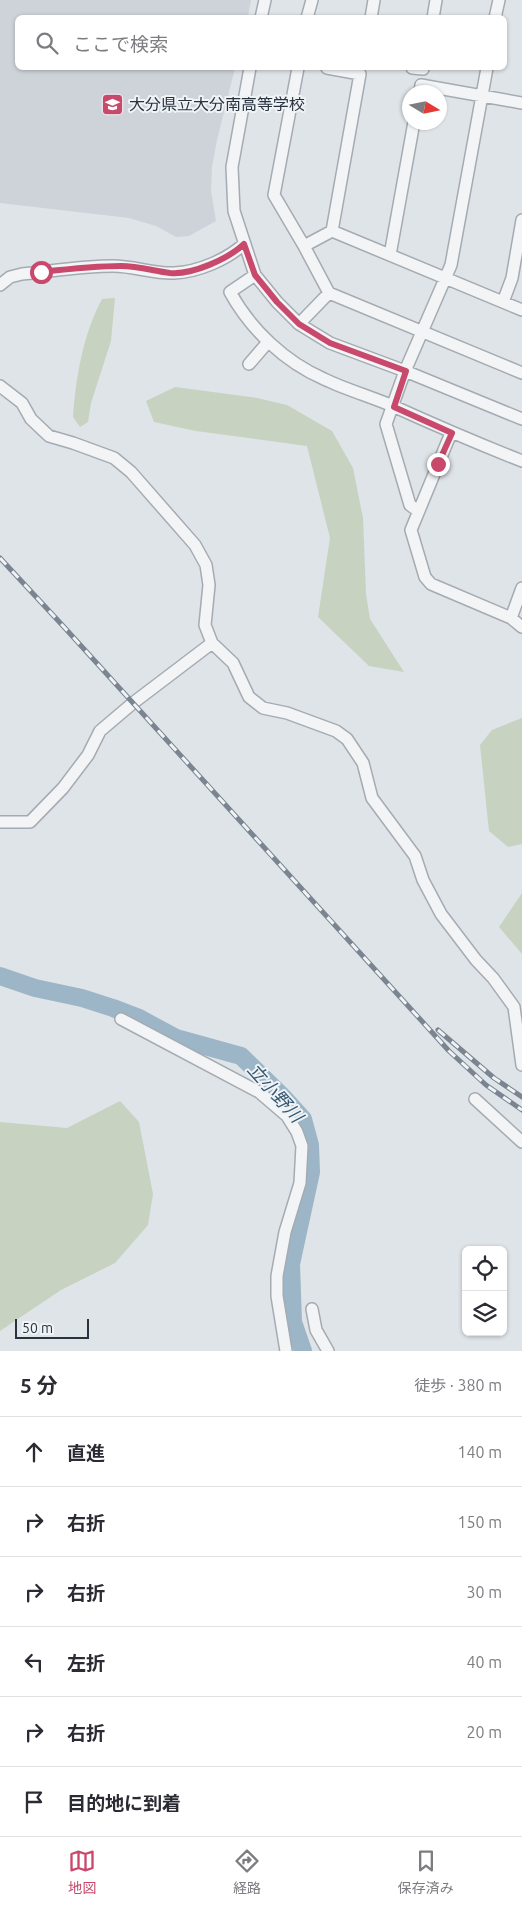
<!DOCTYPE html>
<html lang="ja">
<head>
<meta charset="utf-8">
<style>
  body { margin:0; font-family:Ubuntu,"Noto Sans JP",sans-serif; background:#f2f2f3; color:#2b2b33 }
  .controls { position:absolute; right:15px; bottom:15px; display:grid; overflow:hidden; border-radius:8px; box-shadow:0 1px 4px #0004 }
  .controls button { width:45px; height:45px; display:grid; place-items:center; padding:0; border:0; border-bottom:1px solid #e1e1e2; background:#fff; color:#2b2b33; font:25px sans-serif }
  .compass { position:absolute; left:402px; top:85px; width:45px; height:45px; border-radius:50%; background:#fff; box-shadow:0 1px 4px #0004; rotate:100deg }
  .scale { position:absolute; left:15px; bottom:12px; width:74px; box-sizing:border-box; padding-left:5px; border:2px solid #29333f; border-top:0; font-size:14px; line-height:18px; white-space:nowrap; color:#29333f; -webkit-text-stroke:4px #eff3f6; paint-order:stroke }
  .stop { position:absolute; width:15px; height:15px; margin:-11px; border:4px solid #c8496c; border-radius:50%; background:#fff }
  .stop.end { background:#c8496c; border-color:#fff; box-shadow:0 1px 5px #0008 }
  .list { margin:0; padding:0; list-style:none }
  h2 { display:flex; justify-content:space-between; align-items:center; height:65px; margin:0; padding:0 20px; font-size:21px }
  h2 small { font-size:16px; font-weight:400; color:#7c7c81 }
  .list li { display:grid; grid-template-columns:32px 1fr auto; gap:15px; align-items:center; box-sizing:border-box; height:70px; padding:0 20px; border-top:1px solid #e1e1e2 }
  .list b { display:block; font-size:19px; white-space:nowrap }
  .list em { font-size:16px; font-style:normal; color:#7c7c81 }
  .icon { flex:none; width:28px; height:28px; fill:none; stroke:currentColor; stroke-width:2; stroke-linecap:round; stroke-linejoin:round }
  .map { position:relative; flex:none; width:522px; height:1351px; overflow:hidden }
  .search { position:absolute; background:#fff; box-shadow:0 1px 4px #0004; left:15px; right:15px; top:15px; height:55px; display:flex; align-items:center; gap:12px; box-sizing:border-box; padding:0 18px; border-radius:8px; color:#7c7c81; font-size:19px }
  .sheet { height:485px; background:#fff }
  nav { display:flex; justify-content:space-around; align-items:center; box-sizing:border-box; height:70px; border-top:1px solid #e1e1e2; background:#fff; font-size:14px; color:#7c7c81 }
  nav a { display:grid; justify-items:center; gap:2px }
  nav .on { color:#c8496c }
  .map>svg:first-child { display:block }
</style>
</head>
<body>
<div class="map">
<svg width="522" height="1351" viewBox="0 0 522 1351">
  <rect width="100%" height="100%" fill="#dfe4e8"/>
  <path fill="#ced3da" d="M0 0H251L248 17 18 18V68H235L217 140 212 167 211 191 216 221 189 236 176 237 156 226 129 218 0 203Z"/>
  <path fill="#c7d2c1" d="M115 298 111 341 91 403 88 422 80 427 73 417C76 376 83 335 102 299Z
    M175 387 257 398 287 405 332 431 353 468 363 518 366 594 370 619 404 672 369 666 318 617 330 538 307 446 196 431 154 422 146 401Z
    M522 718V844L508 847 489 831 480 745 492 730Z
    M522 893V954L499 927Z
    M120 1101 139 1122 153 1194 148 1225 115 1263 61 1290 0 1331V1122L67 1128Z"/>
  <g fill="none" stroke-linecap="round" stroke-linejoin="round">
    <path stroke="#9cb6c7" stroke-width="18" d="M0 976 35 988 82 998 113 1008 139 1018 176 1038 241 1056 284 1098 303 1119 310 1145 311 1172 291 1264 293 1322 303 1351"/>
    <defs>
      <path id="minor" d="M261 18 265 0
        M307 18 312 0
        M371 18 374 0
        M433 18 436 0
        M495 18 499 0
        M250 68 232 167 234 211 255 275 277 302 299 324 330 343 405 371 522 419
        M298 68 274 195 304 246
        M327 68 360 74 332 231 304 246 329 293 522 373
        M412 68 423 69V68
        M420 92 421 85 522 103
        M332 231 522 310
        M390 255 414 122
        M255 275 230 292C251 330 285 362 324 379 347 390 372 397 395 407 437 426 479 444 522 461
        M0 285 10 277 22 274C52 271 83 266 113 266 134 266 154 274 174 273 198 272 226 260 244 244
        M503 302 512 278 522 220
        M299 324 329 293
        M249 364 268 342
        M0 386 22 403 31 419 49 436 73 443 114 458 131 472 195 545 206 565 209 585 205 625 212 643 233 663 249 697 263 708 287 713 336 731 347 739 363 763 372 798 415 856 423 880 441 914 476 960 493 978 514 1007 522 1065
        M451 433 411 530 425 577 431 584 511 618 522 627
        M418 511 410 505 386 424 405 371 451 265 487 68
        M511 618 522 588
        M0 822H30L63 788 88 755 100 731 133 703 212 643
        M121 1019 259 1092 287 1116 297 1132 302 1146 300 1183 285 1232 277 1276V1296L286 1351
        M475 1099 522 1142
        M312 1309 316 1330 328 1351"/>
    </defs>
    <use href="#minor" stroke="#a5abb2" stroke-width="14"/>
    <use href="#minor" stroke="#f2f4f6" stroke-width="11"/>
    <defs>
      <path id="rail" d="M0 558 64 627 449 1051 486 1085 522 1110
        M438 1030 494 1078 522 1097"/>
    </defs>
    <use href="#rail" stroke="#7a8591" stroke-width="5"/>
    <use href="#rail" stroke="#eff3f6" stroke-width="3" stroke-dasharray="9" stroke-linecap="butt"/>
  </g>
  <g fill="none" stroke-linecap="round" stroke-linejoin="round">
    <path stroke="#c8496c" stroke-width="6" d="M41 272C68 269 95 266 121 266 138 266 154 271 170 273 192 275 228 259 244 244L255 275 277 302 299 324 330 343 406 371 394 407 452 433 438 464"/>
  </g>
  <defs>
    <symbol id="school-square" viewBox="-11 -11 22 22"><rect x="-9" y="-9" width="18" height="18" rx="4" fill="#c8496c" stroke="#eff3f6"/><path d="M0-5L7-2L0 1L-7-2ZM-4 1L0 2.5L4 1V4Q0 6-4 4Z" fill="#fff"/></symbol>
  </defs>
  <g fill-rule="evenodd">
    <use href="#school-square" x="100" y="92" width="25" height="25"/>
  </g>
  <g text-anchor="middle" stroke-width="4" stroke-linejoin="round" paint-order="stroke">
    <g font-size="16" fill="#29333f" stroke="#eff3f6" text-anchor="start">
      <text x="129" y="110">大分県立大分南高等学校</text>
    </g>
    <g font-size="18" font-style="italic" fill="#355771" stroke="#eff3f6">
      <text transform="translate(275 1093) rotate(48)" y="6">立小野川</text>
    </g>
  </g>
</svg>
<div class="controls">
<button><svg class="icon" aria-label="locate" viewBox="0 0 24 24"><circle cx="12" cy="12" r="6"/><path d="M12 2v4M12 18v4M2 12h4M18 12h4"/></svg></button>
<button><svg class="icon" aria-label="layers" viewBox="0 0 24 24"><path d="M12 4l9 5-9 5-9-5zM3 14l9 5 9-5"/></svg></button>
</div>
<svg class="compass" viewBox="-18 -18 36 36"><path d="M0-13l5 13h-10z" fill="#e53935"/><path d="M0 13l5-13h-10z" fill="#7c7c81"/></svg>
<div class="scale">50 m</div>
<div class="stop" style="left:41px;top:272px"></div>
<div class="stop end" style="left:438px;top:464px"></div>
<div class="search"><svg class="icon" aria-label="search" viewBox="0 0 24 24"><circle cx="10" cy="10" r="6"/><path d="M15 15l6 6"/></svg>ここで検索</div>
</div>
<section class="sheet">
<h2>5 分<small>徒歩 · 380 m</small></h2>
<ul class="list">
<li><svg class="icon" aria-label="ahead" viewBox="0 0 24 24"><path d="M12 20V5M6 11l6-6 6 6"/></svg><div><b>直進</b></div><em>140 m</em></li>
<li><svg class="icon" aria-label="right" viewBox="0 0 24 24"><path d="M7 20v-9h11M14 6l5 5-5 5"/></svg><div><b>右折</b></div><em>150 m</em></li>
<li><svg class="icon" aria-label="right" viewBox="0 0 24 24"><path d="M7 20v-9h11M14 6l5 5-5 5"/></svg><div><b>右折</b></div><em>30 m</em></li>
<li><svg class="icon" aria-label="left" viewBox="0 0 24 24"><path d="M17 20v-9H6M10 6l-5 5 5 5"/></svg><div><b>左折</b></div><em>40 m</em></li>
<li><svg class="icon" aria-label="right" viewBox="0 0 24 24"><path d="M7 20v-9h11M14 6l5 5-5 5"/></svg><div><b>右折</b></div><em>20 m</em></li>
<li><svg class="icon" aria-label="arrive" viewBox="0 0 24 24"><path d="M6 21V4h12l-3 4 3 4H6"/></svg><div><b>目的地に到着</b></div></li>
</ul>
</section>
<nav>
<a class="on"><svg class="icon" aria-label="map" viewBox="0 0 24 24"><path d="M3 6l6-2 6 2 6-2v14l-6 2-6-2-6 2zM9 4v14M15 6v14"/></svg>地図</a>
<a><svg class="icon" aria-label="directions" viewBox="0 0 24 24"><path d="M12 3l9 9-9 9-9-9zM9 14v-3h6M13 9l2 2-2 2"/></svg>経路</a>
<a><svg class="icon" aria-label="saved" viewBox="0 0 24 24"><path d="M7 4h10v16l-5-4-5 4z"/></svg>保存済み</a>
</nav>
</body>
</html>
